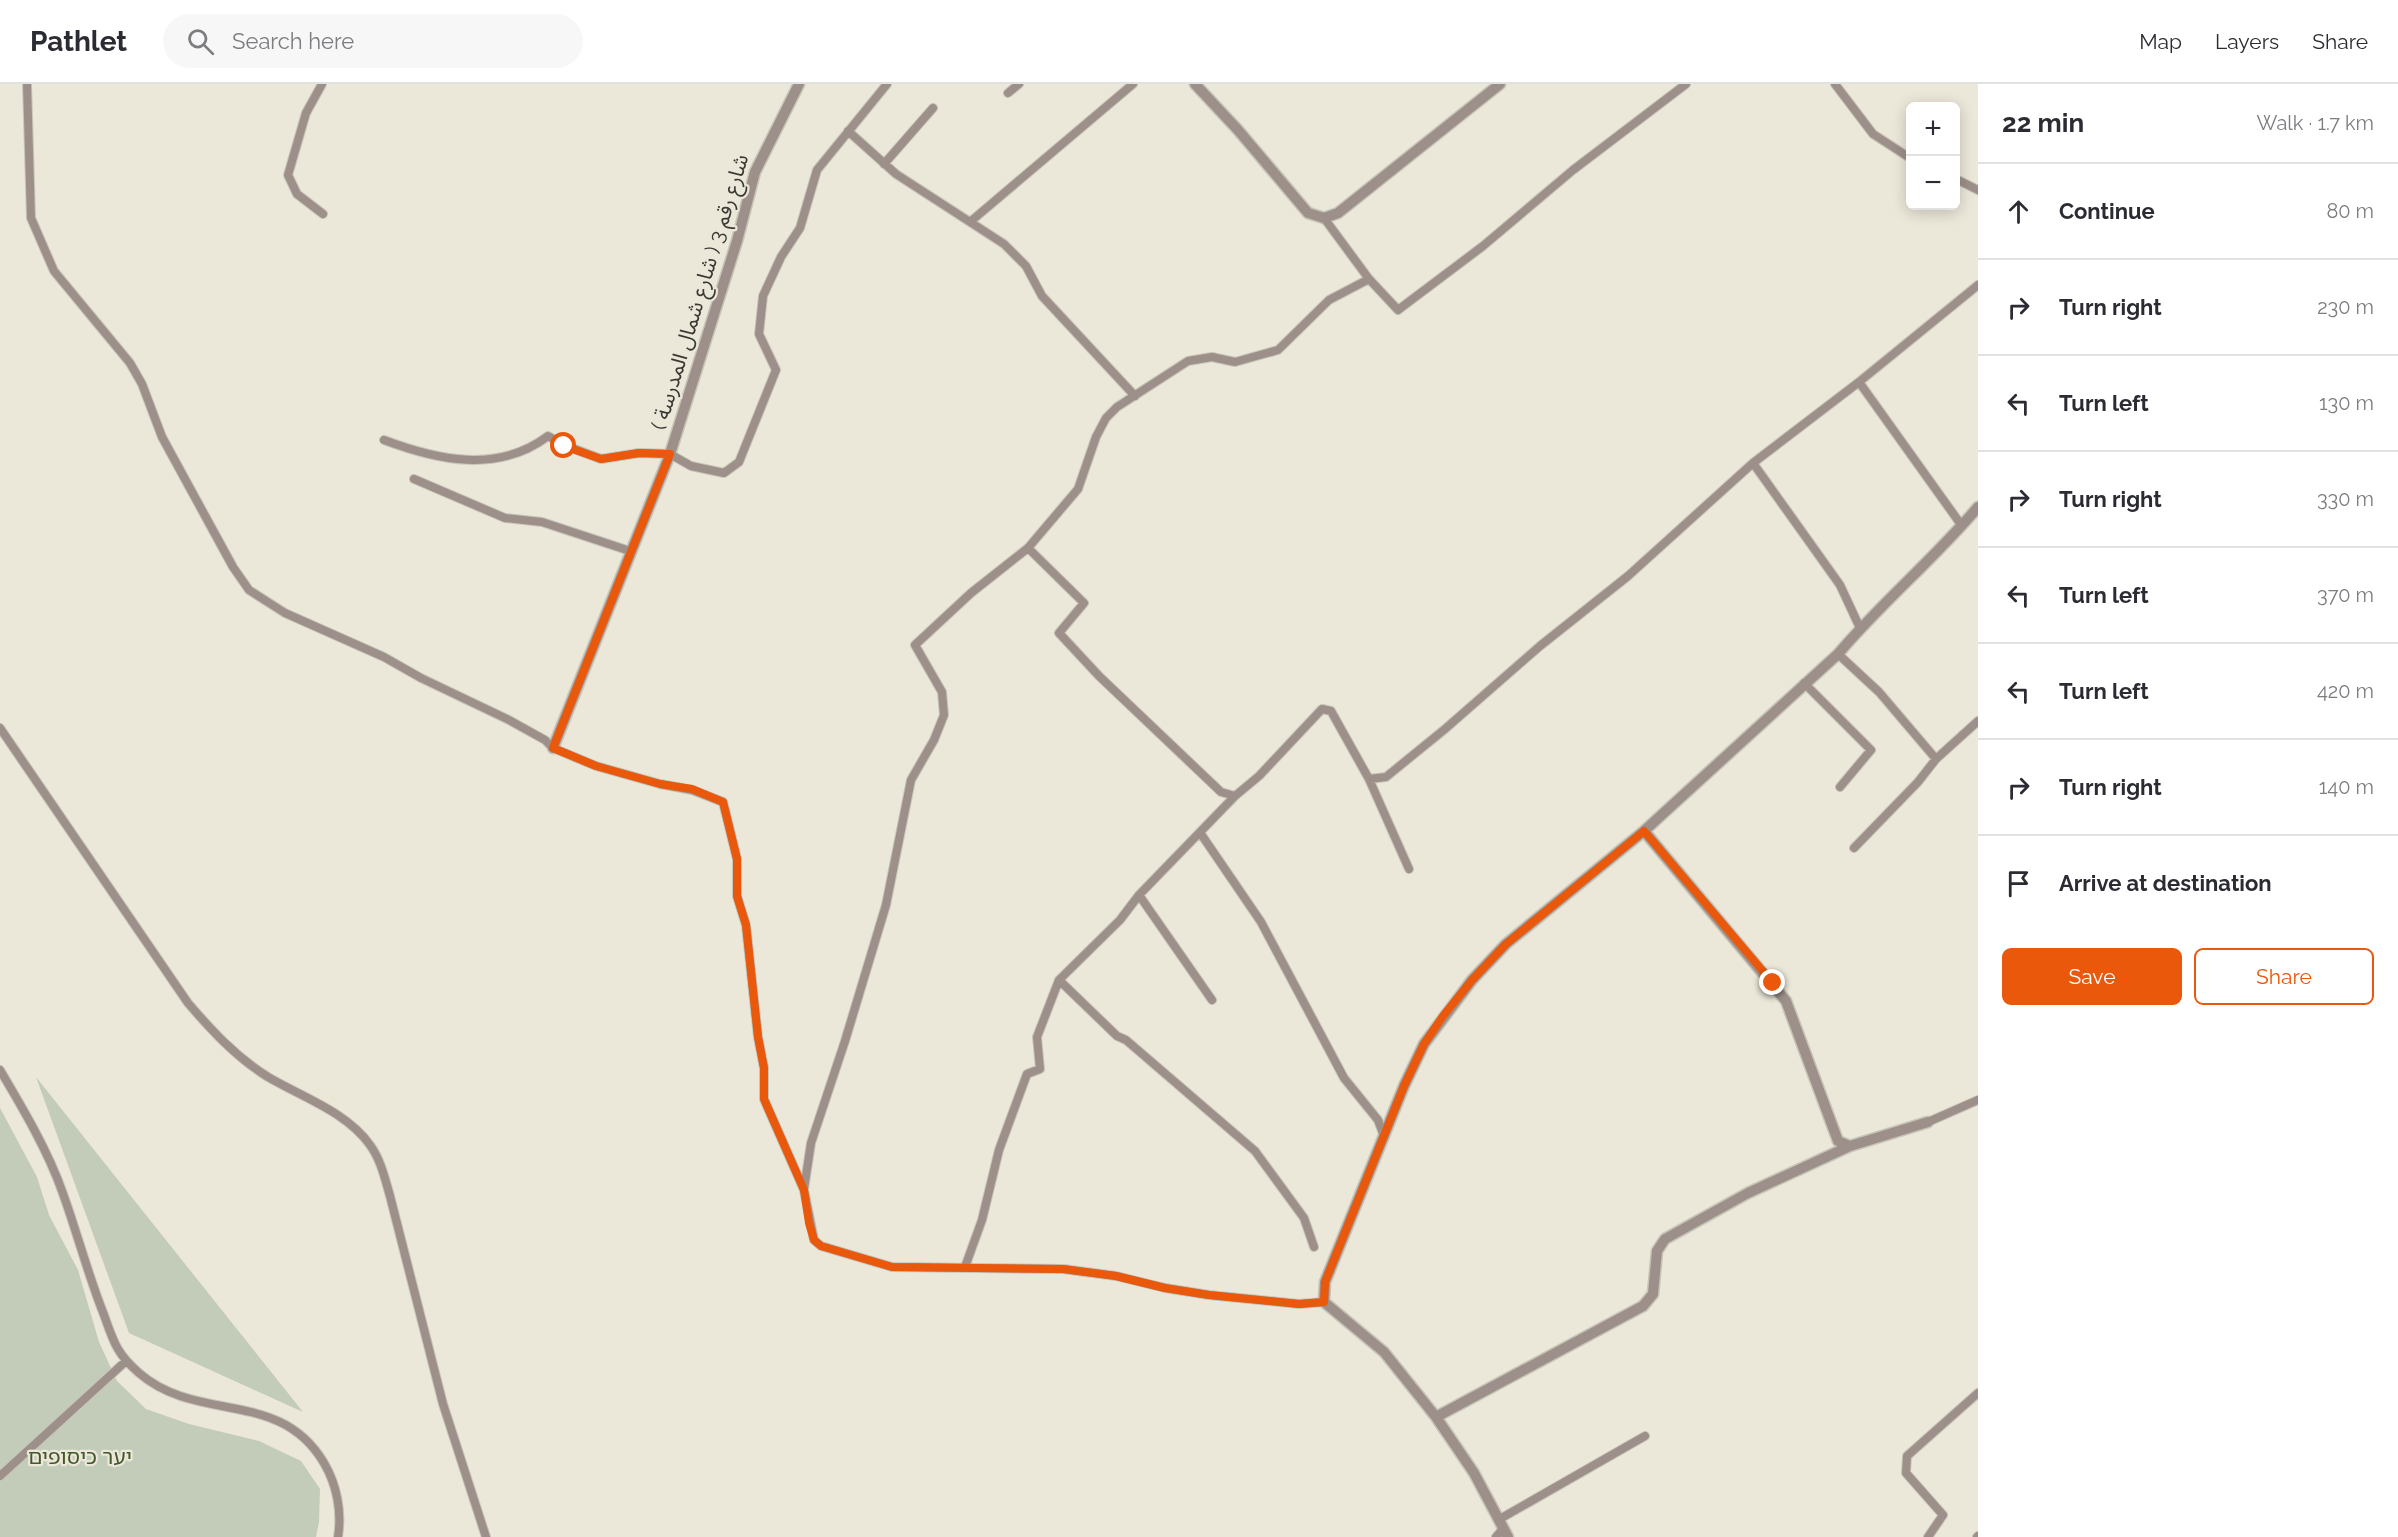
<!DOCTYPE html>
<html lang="en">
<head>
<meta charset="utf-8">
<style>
  body { margin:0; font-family:Raleway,"Noto Sans Arabic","Noto Sans Hebrew",sans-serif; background:#f7f7f7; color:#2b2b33 }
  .controls { position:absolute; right:18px; top:18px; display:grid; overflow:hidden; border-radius:9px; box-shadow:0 3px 15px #0003 }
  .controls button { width:54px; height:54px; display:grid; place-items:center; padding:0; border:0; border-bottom:2px solid #e1e1e2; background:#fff; color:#2b2b33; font:30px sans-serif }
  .stop { position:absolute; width:18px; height:18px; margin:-14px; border:4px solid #ea580c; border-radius:50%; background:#fff }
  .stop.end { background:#ea580c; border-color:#fff; box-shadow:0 2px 6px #0008 }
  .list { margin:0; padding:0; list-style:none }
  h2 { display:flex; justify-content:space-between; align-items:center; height:78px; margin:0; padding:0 24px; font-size:26px }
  h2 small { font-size:20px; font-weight:400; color:#7c7c81 }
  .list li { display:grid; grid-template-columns:39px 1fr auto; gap:18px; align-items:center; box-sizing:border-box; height:96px; padding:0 24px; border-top:2px solid #e1e1e2 }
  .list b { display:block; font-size:22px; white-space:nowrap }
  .list em { font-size:20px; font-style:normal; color:#7c7c81 }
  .actions { display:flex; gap:12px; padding:18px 24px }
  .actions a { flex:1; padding:14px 0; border:2px solid #ea580c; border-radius:9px; text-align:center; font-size:21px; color:#ea580c }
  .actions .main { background:#ea580c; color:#fff }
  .icon { flex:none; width:33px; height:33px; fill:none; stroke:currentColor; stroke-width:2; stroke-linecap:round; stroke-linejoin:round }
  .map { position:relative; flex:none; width:1978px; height:1453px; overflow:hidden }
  header { display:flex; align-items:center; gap:36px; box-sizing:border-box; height:84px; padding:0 30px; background:#fff; border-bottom:2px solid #e1e1e2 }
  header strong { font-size:28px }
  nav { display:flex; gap:33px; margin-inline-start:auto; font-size:21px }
  .search { width:420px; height:54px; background:#f7f7f7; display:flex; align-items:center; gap:15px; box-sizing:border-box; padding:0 21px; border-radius:33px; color:#7c7c81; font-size:22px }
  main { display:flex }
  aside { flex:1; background:#fff }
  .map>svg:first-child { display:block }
</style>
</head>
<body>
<header>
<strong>Pathlet</strong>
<div class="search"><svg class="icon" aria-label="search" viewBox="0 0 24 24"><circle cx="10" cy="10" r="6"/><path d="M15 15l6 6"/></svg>Search here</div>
<nav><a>Map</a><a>Layers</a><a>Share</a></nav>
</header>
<main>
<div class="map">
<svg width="1978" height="1453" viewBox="0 0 1978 1453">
  <rect width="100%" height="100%" fill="#ebe7d9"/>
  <path fill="#c3ccb9" d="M36 993 303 1328 129 1249Z
    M0 1024 37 1093 49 1131 78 1186 99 1258 117 1297 146 1325 189 1340 259 1357 301 1377 320 1405 319 1438 316 1453H0Z"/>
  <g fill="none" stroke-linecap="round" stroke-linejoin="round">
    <defs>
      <path id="minor" d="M27 0 31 134 54 187 130 279 142 300 162 353 233 483 249 506 285 529 384 573 421 594 509 636 545 656 553 664 596 682 660 700 692 706 723 718 737 775V812L746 841 758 953 764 984V1015L804 1106 814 1156 821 1162 892 1183 1063 1185 1116 1192 1165 1204 1209 1211 1299 1220 1324 1218
        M322 0 306 29 288 91 297 110 323 130
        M1835 0 1873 50 1910 74
        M1008 9 1019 0
        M848 47 896 90 1004 160 1026 182 1042 212 1135 312
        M884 80 933 24
        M1956 95 1978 106
        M1324 134 1369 195
        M970 138 1133 0
        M1859 298 1962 442
        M384 356C437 376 498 390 548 352L564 361 601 375 639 369 670 370 691 382 724 389 739 378 776 286 759 250 763 212 781 173 800 144 817 86 887 0
        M1753 379 1840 501 1860 544
        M414 395 505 434 542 438 630 467
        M1028 464 1084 519 1059 549 1099 592 1221 708 1235 712 1259 692 1322 625 1331 627 1369 695 1409 785
        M1838 570 1879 608 1936 675
        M1804 599 1871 666 1840 703
        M0 644 188 919C212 947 236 973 268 993 302 1013 347 1028 370 1061 381 1076 385 1095 390 1112L443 1320 486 1453
        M1369 695 1386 693 1445 645 1540 562 1628 492 1753 379 1859 298 1978 201
        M1201 750 1261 838 1344 994 1378 1036 1384 1052
        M1854 764 1918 698 1936 675 1978 637
        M1139 811 1212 916
        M1059 896 1117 952 1126 956 1255 1067 1304 1134 1314 1163
        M0 986C22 1023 48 1067 62 1107 77 1148 88 1191 104 1231 108 1242 112 1255 118 1265 123 1274 131 1282 139 1289 198 1340 280 1304 324 1379 337 1401 342 1428 338 1453
        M1928 1038 1978 1016
        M804 1105 811 1059 845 957 886 821 911 696 934 656 944 631 942 608 915 561 971 509 1028 464 1078 405 1096 353 1106 334 1117 323 1188 277 1212 273 1235 278 1278 266 1329 216 1369 195 1398 226 1483 162 1573 86 1686 0
        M965 1183 982 1136 999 1066 1027 990 1040 985 1037 953 1059 896 1120 836 1139 811 1235 712
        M0 1392 126 1277
        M1498 1436 1645 1352
        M1496 1453 1503 1445
        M1928 1453 1943 1431 1906 1389 1907 1372 1978 1309
        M1977 1453 1978 1452"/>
      <path id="tertiary" d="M1195 0 1238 46 1308 129 1324 134 1338 129 1500 0
        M553 664 670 370 737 157 755 88 799 0
        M1644 747 1786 917 1838 1057 1850 1062 1928 1038
        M1436 1333 1643 1222 1653 1210 1657 1167 1665 1155 1748 1109 1850 1062
        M1508 1453 1474 1389 1436 1333 1384 1268 1324 1218 1325 1198 1404 1002 1424 960 1472 896 1506 860 1644 747 1838 570C1882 518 1934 475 1978 423"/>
    </defs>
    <use href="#minor" stroke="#c7c4b8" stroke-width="10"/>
    <use href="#tertiary" stroke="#c7c4b8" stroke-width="13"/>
    <use href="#minor" stroke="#9d908a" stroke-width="8"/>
    <use href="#tertiary" stroke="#9d908a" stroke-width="10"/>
  </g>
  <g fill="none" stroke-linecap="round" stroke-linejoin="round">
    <path stroke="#ea580c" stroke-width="8" d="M564 362 601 375 639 369 670 370 553 664 596 682 660 700 692 705 723 718 737 775V812L746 841 758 953 764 984V1015L804 1106 809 1139 814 1156 821 1162 892 1183 1063 1185 1116 1192 1165 1204 1209 1211 1299 1220 1324 1218 1325 1198 1404 1002 1424 960 1443 932 1472 896 1506 860 1644 747 1773 899"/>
  </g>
  <g text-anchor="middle" stroke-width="4.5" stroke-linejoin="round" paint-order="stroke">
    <g font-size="21" fill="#393832" stroke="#ebe7d9">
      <text transform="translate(700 208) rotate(-73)" y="7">شارع رقم 3 ( شارع شمال المدرسة )</text>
    </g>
    <g font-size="21" fill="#44572b" stroke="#ebe7d9">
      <text x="80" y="1380">יער כיסופים</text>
    </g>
  </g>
</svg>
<div class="controls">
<button>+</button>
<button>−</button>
</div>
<div class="stop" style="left:564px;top:362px"></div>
<div class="stop end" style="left:1773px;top:899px"></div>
</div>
<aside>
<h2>22 min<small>Walk · 1.7 km</small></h2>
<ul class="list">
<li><svg class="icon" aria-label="ahead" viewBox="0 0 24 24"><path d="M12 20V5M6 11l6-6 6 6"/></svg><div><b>Continue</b></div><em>80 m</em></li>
<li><svg class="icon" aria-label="right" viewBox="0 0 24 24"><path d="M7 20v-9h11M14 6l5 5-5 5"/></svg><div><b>Turn right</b></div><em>230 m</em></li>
<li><svg class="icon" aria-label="left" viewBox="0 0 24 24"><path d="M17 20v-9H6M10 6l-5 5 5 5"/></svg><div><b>Turn left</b></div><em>130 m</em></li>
<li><svg class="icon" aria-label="right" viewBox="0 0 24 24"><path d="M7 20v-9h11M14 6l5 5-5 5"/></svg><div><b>Turn right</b></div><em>330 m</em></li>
<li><svg class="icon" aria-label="left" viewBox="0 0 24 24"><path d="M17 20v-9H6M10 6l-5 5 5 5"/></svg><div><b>Turn left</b></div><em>370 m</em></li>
<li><svg class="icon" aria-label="left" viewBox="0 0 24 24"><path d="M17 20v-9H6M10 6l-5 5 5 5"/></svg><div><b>Turn left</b></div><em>420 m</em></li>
<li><svg class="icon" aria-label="right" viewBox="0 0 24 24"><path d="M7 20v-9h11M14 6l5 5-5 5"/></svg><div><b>Turn right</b></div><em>140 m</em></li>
<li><svg class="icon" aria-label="arrive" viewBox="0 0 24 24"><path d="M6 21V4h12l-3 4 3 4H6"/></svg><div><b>Arrive at destination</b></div></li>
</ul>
<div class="actions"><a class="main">Save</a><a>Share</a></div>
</aside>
</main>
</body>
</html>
